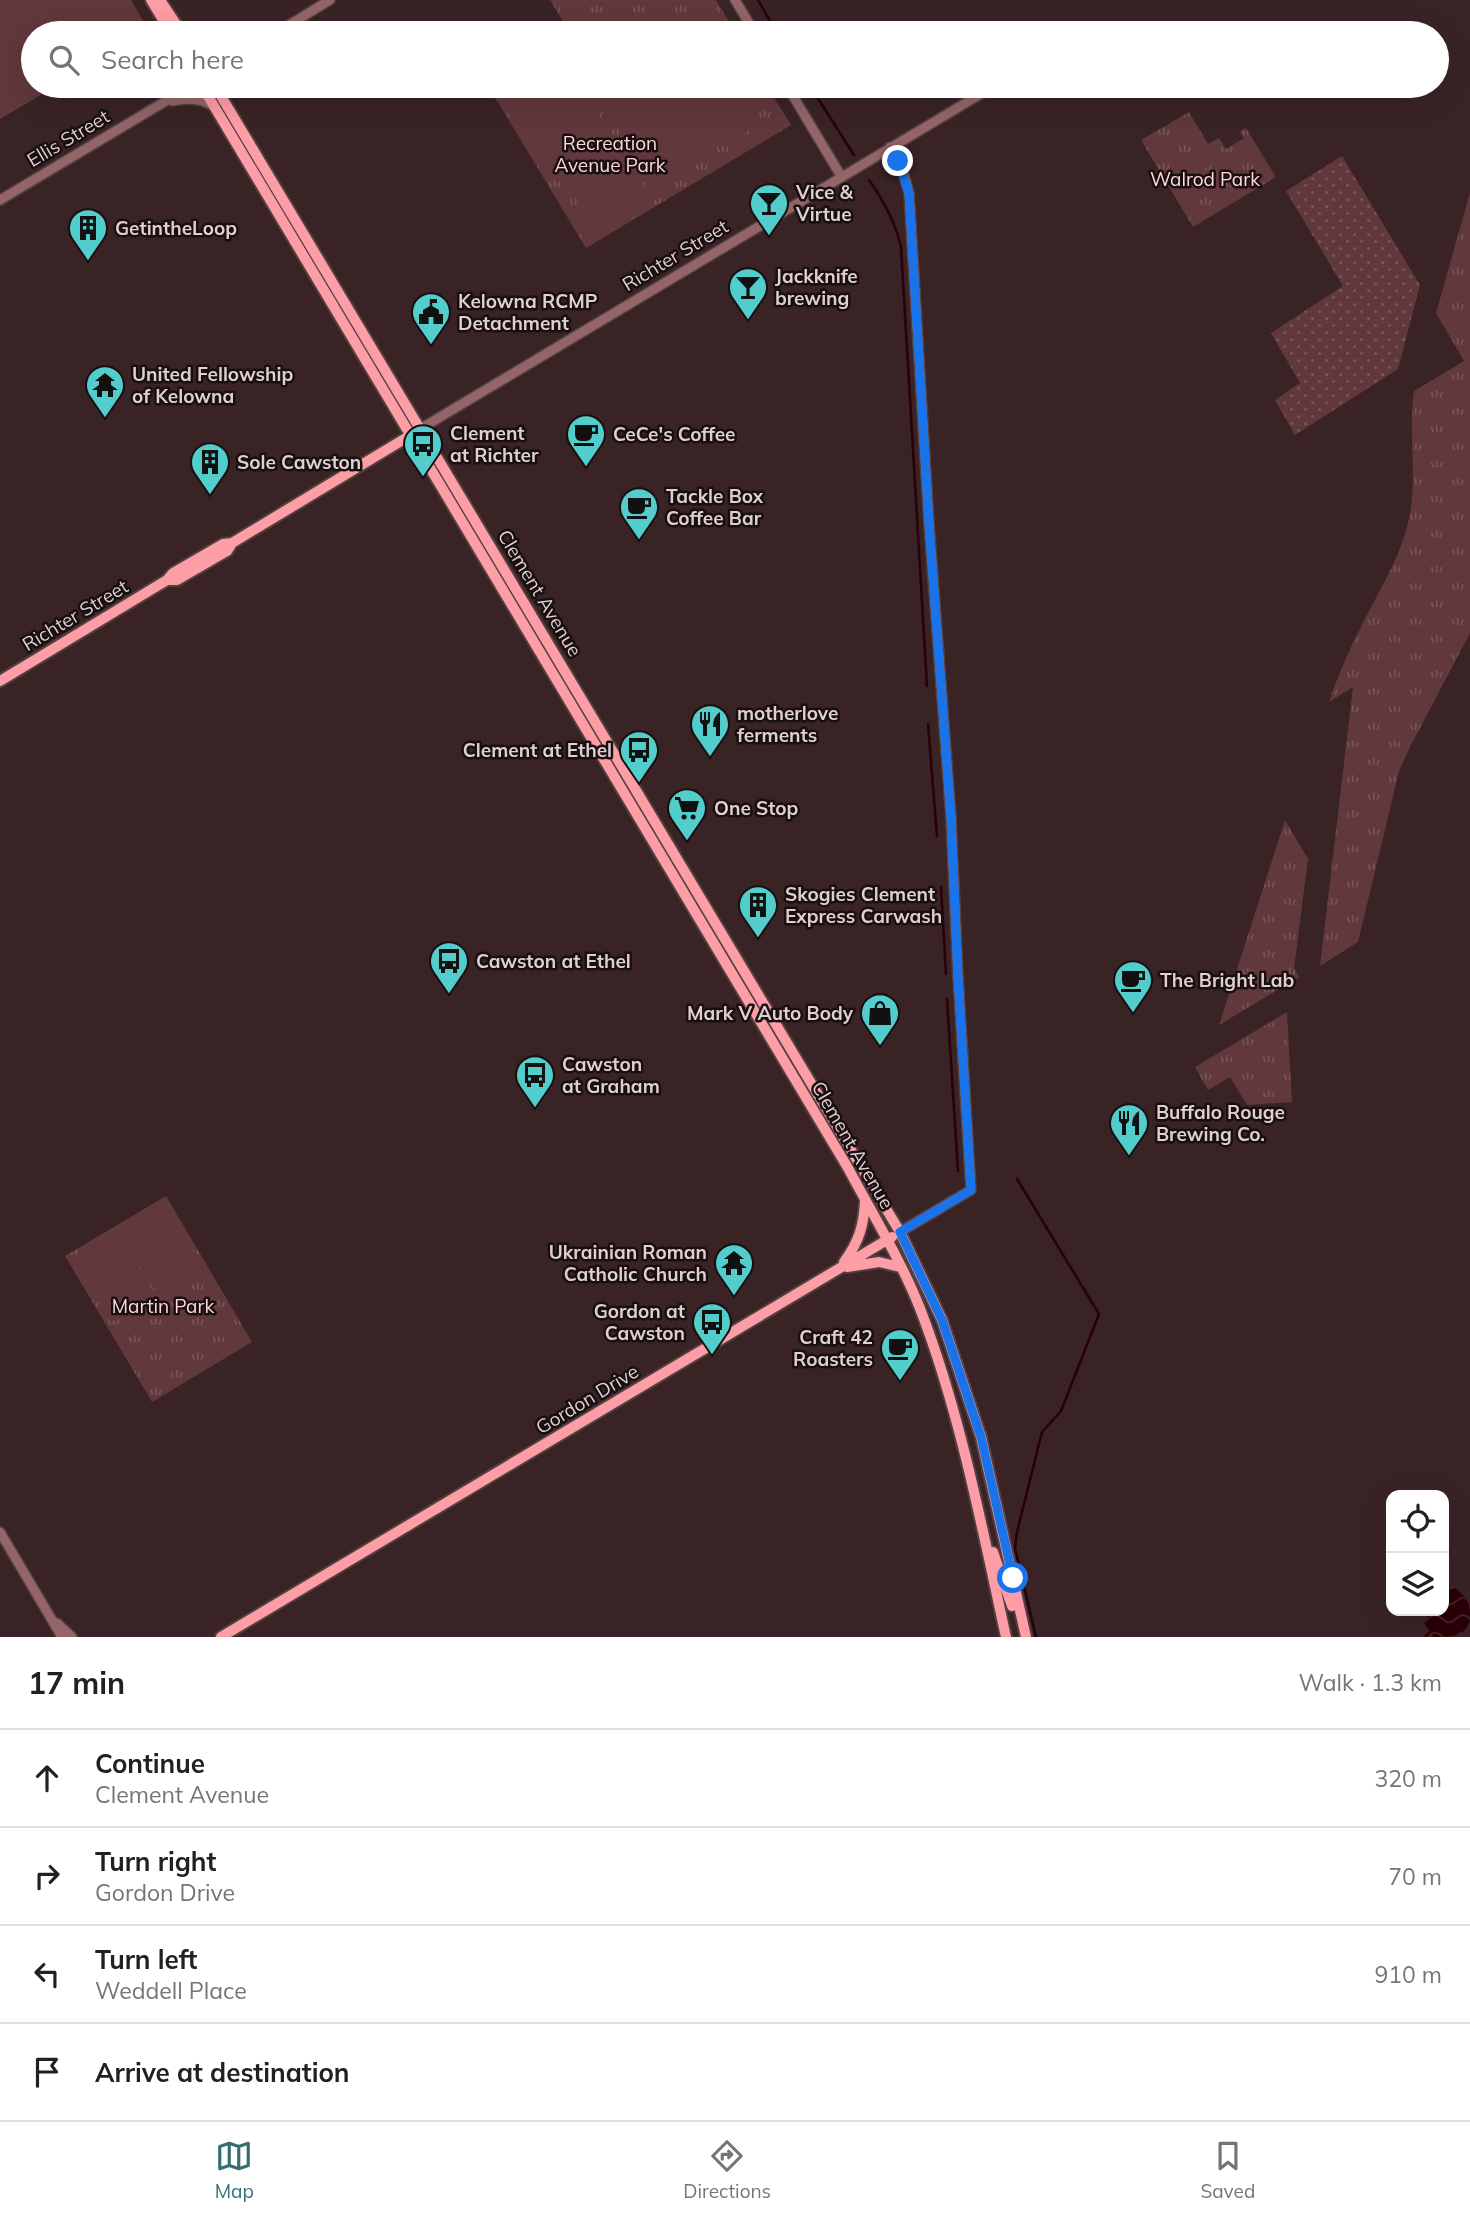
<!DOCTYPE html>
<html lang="en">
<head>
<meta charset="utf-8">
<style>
  body { margin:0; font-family:Mulish,sans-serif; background:#f2f2f2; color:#202124 }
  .controls { position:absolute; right:21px; bottom:21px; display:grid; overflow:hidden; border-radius:14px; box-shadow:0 7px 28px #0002 }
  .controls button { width:63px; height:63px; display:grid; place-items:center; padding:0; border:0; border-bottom:2px solid #e0e0e0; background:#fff; color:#202124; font:35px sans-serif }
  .stop { position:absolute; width:21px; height:21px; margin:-16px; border:5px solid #1a73e8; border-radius:50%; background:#fff }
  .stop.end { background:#1a73e8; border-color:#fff; box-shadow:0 2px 7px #0008 }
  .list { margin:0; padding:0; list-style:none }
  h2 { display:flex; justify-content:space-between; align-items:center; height:91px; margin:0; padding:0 28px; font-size:30px }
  h2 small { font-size:23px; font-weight:400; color:#757577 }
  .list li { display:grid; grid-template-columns:46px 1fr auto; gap:21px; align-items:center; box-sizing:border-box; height:98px; padding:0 28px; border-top:2px solid #e0e0e0 }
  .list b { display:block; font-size:26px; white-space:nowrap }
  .list p { margin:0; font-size:23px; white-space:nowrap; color:#757577 }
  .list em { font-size:23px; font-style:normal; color:#757577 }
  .icon { flex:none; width:38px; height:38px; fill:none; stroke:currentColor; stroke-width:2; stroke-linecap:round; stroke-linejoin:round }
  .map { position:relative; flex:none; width:1470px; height:1637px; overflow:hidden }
  .search { position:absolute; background:#fff; box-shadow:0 7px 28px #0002; left:21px; right:21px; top:21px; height:77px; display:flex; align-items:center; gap:18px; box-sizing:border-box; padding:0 24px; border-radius:38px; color:#757577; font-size:26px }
  .sheet { height:483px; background:#fff }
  nav { display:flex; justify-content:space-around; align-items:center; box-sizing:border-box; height:98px; border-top:2px solid #e0e0e0; background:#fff; font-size:19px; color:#757577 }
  nav a { display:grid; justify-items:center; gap:4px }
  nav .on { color:#366e70 }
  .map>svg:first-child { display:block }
</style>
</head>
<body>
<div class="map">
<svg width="1470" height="1637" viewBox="0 0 1470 1637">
  <defs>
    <pattern id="grass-dots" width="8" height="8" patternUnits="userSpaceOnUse" patternTransform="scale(1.75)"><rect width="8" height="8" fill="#61383c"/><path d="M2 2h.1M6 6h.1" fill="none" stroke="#775457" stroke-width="1.8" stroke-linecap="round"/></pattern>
    <pattern id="park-tufts" width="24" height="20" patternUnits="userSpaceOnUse" patternTransform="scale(1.75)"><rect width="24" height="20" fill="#61383c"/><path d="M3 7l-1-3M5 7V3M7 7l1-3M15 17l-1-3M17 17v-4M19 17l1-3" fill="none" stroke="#775457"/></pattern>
    <pattern id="water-waves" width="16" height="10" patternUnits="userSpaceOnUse" patternTransform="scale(1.75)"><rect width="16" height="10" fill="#290007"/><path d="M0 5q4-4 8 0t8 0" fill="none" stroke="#48242a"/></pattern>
  </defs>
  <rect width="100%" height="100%" fill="#392325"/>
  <path fill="url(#grass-dots)" d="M1342 156 1420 285 1398 369 1295 435 1275 400 1300 383 1271 333 1343 286 1286 191Z"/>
  <path fill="url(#park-tufts)" d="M550 0H716L736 33H570Z
    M488 86H767L791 125 586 248Z
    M1189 112 1208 144 1219 138 1226 149 1244 138 1240 132 1246 128 1276 177 1193 227 1141 140Z
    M1470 193V633L1411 745 1399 771 1358 942 1320 966 1353 687 1329 702C1338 676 1348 652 1361 627 1379 590 1402 556 1410 514 1417 473 1408 432 1414 391L1464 361 1436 313Z
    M1285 820 1308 859 1294 968 1299 977 1219 1025Z
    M1287 1012 1292 1102 1247 1105 1230 1077 1208 1090 1195 1067Z
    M166 1196 252 1342 152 1402 65 1256Z"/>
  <path fill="#61383c" d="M0 0H131L150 33H33V86H56L0 119Z
    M690 14 709 33H644L662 21Z
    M520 86H602C604 131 586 158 546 178L507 111 512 91Z
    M615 86H752L762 104 755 127 724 145 649 169C622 148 608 120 615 86Z
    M1210 146 1218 160 1179 184 1170 170Z
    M597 157C623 159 638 170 647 195L597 225 590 223 562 175C573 165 582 160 597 157Z
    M165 1203 203 1268 159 1294 121 1229Z
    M118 1231 156 1296 113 1321 75 1257Z"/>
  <path fill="url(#water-waves)" d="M1455 1588C1466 1597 1470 1601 1470 1615 1470 1637 1451 1637 1433 1637L1424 1623 1431 1611H1444V1592Z"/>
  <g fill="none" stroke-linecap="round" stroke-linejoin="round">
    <path stroke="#290007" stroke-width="2.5" d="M758 0 777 33
      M810 86 854 155
      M869 180C884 201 895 222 901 247L927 686
      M928 724 937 836
      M941 887 946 974
      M947 999 958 1171
      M1017 1179 1099 1314 1061 1411 1042 1432 1017 1532 1015 1548 1036 1637
      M1425 1637 1430 1632"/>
    <defs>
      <path id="minor" d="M735 0 755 33
        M276 33 330 0
        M787 86 841 176
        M172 101C186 98 204 98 215 108
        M890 147 902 168 909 193 929 524 951 818 958 977 971 1190 900 1232
        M0 200 191 86
        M415 432 994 86
        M0 1532 62 1637
        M57 1623 72 1637"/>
      <path id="major" d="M151 0 171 33
        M160 0 182 33
        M202 86 848 1168C873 1215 902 1262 921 1311 961 1416 982 1528 1006 1637
        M215 86 900 1232 942 1320 981 1437 1026 1637
        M167 580H177L227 551 232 543
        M0 681 167 580 173 573 223 544 232 543 411 435
        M844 1262C859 1242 864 1225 865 1200
        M847 1267 879 1262 900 1267
        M993 1552 1012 1606
        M221 1637 892 1237"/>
    </defs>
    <use href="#minor" stroke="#533f40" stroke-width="12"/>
    <use href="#major" stroke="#533f40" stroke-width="14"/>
    <use href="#minor" stroke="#936568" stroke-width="9"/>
    <use href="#major" stroke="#fd9da6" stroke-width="10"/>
  </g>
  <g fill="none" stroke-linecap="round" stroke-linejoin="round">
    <path stroke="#1a73e8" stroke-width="9" d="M898 161 909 193 929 524 951 818 958 977 971 1190 900 1232 942 1320 981 1437 1013 1578"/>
  </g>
  <defs>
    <symbol id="bar-pin" viewBox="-11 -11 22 30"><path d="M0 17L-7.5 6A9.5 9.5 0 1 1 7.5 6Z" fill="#52cdcc" stroke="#190f10"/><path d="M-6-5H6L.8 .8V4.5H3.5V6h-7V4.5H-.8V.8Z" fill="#111"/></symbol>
    <symbol id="building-pin" viewBox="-11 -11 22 30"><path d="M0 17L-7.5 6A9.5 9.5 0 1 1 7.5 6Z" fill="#52cdcc" stroke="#190f10"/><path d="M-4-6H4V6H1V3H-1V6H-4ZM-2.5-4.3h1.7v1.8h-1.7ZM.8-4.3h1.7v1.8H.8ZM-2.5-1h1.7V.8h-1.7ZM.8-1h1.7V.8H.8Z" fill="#111"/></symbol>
    <symbol id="civic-pin" viewBox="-11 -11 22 30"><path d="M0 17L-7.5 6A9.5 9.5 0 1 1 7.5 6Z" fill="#52cdcc" stroke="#190f10"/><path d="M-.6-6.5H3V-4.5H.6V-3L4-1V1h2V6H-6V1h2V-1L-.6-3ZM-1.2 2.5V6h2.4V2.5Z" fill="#111"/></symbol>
    <symbol id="temple-pin" viewBox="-11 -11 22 30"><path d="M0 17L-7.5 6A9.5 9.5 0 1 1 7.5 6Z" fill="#52cdcc" stroke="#190f10"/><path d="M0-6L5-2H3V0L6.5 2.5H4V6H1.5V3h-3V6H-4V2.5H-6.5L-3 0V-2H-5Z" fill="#111"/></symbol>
    <symbol id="cafe-pin" viewBox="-11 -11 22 30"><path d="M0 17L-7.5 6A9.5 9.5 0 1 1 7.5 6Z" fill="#52cdcc" stroke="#190f10"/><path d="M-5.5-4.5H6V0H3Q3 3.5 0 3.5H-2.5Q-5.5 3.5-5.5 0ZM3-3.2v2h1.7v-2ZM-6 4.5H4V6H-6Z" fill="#111"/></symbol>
    <symbol id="bus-pin" viewBox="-11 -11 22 30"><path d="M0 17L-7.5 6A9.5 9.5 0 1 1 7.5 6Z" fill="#52cdcc" stroke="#190f10"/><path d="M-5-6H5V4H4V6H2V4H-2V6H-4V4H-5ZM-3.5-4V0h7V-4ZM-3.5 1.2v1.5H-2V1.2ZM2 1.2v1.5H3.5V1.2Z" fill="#111"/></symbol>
    <symbol id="restaurant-pin" viewBox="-11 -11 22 30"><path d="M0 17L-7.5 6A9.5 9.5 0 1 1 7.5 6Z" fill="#52cdcc" stroke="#190f10"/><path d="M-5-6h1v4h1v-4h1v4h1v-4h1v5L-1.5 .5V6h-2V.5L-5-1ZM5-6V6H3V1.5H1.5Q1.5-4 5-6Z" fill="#111"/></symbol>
    <symbol id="supermarket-pin" viewBox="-11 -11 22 30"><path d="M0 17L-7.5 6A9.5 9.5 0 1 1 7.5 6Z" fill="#52cdcc" stroke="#190f10"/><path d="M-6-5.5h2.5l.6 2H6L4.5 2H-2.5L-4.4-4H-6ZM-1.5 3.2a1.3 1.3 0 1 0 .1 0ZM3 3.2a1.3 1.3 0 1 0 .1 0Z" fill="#111"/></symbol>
    <symbol id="shop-pin" viewBox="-11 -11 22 30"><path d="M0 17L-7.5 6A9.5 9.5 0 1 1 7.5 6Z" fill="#52cdcc" stroke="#190f10"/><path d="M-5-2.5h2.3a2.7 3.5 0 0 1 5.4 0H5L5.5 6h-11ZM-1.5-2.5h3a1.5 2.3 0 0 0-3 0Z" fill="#111"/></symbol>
  </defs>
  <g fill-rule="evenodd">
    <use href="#bar-pin" x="747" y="181" width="44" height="60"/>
    <use href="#building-pin" x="66" y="206" width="44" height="60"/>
    <use href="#bar-pin" x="726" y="265" width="44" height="60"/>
    <use href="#civic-pin" x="409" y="290" width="44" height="60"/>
    <use href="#temple-pin" x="83" y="363" width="44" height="60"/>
    <use href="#cafe-pin" x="564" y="412" width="44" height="60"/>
    <use href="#bus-pin" x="401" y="422" width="44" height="60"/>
    <use href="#building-pin" x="188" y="440" width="44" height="60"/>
    <use href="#cafe-pin" x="617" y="485" width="44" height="60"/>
    <use href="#restaurant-pin" x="688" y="702" width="44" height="60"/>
    <use href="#bus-pin" x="617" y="728" width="44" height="60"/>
    <use href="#supermarket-pin" x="665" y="786" width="44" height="60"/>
    <use href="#building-pin" x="736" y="883" width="44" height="60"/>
    <use href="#bus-pin" x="427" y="939" width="44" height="60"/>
    <use href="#cafe-pin" x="1111" y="958" width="44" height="60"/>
    <use href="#shop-pin" x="858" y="991" width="44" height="60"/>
    <use href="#bus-pin" x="513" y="1053" width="44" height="60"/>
    <use href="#restaurant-pin" x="1107" y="1101" width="44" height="60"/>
    <use href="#temple-pin" x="712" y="1241" width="44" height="60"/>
    <use href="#bus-pin" x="690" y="1300" width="44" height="60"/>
    <use href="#cafe-pin" x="878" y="1326" width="44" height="60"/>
  </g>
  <g text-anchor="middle" stroke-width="5" stroke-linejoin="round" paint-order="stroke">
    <g font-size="19" fill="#decfd0" stroke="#190f10">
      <text transform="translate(68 138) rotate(-31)" y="7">Ellis Street</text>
      <text transform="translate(675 255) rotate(-31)" y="7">Richter Street</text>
      <text transform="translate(540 593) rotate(59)" y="7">Clement Avenue</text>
      <text transform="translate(75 615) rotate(-31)" y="7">Richter Street</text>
      <text transform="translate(853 1145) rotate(60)" y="7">Clement Avenue</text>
      <text transform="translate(587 1399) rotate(-31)" y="7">Gordon Drive</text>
    </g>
    <g font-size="19" fill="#fdd8da" stroke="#190f10">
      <text x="610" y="150">Recreation<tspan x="610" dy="22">Avenue Park</tspan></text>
      <text x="1205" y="186">Walrod Park</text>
      <text x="163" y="1313">Martin Park</text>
    </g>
    <g font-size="19" font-weight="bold" fill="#decfd0" stroke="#190f10" text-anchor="start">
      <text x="796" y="199">Vice &amp;<tspan x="796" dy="22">Virtue</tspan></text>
      <text x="115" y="235">GetintheLoop</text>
      <text x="775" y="283">Jackknife<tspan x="775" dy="22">brewing</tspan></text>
      <text x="458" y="308">Kelowna RCMP<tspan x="458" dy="22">Detachment</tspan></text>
      <text x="132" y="381">United Fellowship<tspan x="132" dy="22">of Kelowna</tspan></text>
      <text x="450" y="440">Clement<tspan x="450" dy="22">at Richter</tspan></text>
      <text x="613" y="441">CeCe's Coffee</text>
      <text x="237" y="469">Sole Cawston</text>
      <text x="666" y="503">Tackle Box<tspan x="666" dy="22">Coffee Bar</tspan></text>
      <text x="737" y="720">motherlove<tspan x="737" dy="22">ferments</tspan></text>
      <text x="612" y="757" text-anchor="end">Clement at Ethel</text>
      <text x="714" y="815">One Stop</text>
      <text x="785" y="901">Skogies Clement<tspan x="785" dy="22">Express Carwash</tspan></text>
      <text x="476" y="968">Cawston at Ethel</text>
      <text x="1160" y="987">The Bright Lab</text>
      <text x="853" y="1020" text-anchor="end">Mark V Auto Body</text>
      <text x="562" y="1071">Cawston<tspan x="562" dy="22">at Graham</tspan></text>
      <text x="1156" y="1119">Buffalo Rouge<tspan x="1156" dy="22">Brewing Co.</tspan></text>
      <text x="707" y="1259" text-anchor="end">Ukrainian Roman<tspan x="707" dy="22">Catholic Church</tspan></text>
      <text x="685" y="1318" text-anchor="end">Gordon at<tspan x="685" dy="22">Cawston</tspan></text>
      <text x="873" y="1344" text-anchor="end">Craft 42<tspan x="873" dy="22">Roasters</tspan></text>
    </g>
  </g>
</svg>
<div class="controls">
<button><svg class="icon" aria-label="locate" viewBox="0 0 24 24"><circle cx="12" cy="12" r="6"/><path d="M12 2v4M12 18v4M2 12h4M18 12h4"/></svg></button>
<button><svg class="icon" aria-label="layers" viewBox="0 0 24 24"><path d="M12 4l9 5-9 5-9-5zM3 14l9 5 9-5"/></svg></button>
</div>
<div class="stop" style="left:1013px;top:1578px"></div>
<div class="stop end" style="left:898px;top:161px"></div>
<div class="search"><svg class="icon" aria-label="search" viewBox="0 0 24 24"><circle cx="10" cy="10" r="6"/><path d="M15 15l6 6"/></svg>Search here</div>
</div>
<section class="sheet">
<h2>17 min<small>Walk · 1.3 km</small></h2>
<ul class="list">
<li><svg class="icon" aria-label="ahead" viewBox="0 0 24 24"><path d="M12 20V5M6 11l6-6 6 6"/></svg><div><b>Continue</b><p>Clement Avenue</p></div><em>320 m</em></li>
<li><svg class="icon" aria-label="right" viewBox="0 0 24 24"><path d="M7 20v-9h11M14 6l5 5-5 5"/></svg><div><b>Turn right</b><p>Gordon Drive</p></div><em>70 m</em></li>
<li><svg class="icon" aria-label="left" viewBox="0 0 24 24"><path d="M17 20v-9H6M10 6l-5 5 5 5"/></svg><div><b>Turn left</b><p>Weddell Place</p></div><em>910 m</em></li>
<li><svg class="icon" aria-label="arrive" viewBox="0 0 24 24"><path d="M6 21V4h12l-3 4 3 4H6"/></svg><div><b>Arrive at destination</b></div></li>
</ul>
</section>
<nav>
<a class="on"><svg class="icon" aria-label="map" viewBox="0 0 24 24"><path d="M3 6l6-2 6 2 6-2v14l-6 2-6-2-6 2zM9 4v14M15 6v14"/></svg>Map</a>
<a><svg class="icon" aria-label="directions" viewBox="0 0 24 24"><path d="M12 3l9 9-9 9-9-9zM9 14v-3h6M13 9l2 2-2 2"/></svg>Directions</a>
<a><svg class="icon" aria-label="saved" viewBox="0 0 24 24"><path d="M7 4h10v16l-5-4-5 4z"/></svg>Saved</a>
</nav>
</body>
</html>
